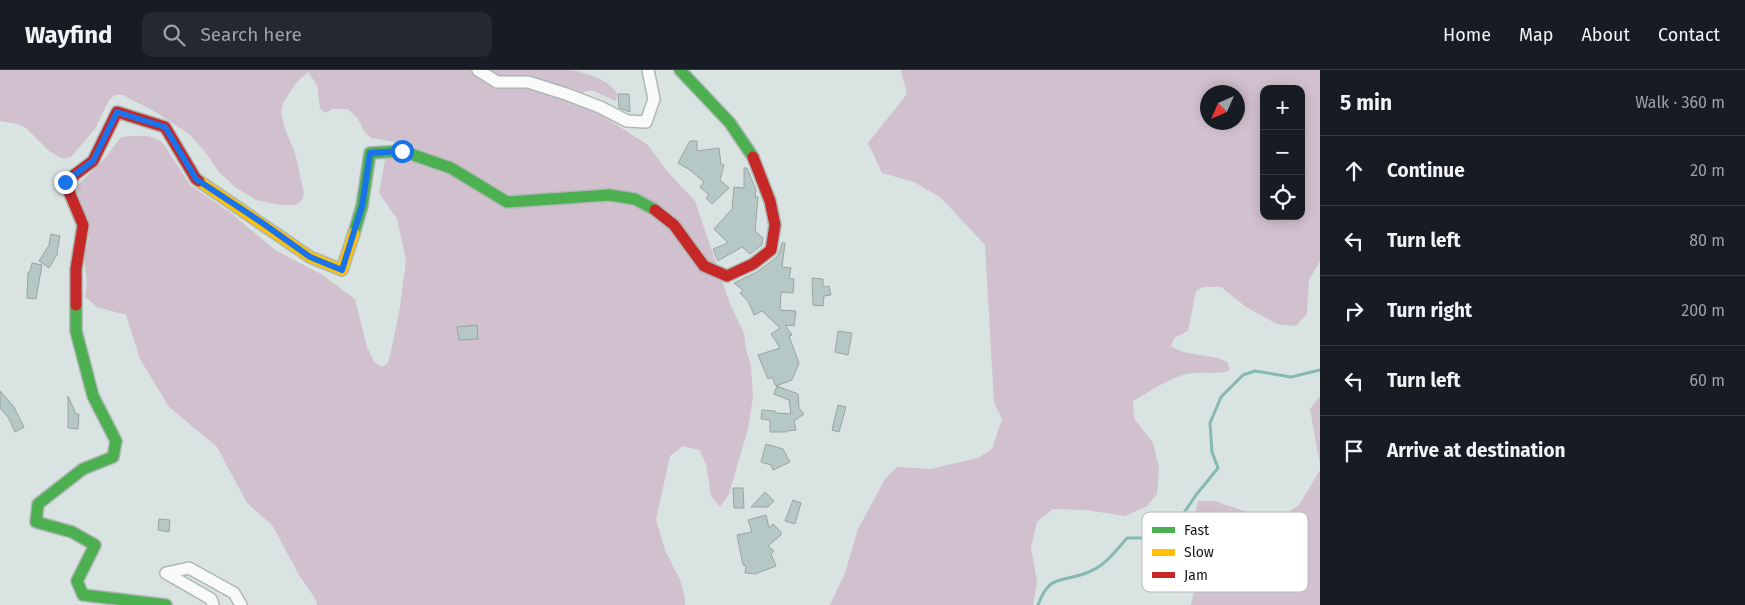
<!DOCTYPE html>
<html lang="en">
<head>
<meta charset="utf-8">
<style>
  body { margin:0; font-family:"Fira Sans",sans-serif; background:#242831; color:#f1f3f6 }
  .controls { position:absolute; right:15px; top:15px; display:grid; overflow:hidden; border-radius:10px; box-shadow:0 2px 12px #0003 }
  .controls button { width:45px; height:45px; display:grid; place-items:center; padding:0; border:0; border-bottom:1px solid #363941; background:#171b24; color:#f1f3f6; font:25px sans-serif }
  .compass { position:absolute; left:1200px; top:15px; width:45px; height:45px; border-radius:50%; background:#171b24; box-shadow:0 2px 12px #0003; rotate:225deg }
  .stop { position:absolute; width:15px; height:15px; margin:-11px; border:4px solid #1a73e8; border-radius:50%; background:#fff }
  .stop.end { background:#1a73e8; border-color:#fff; box-shadow:0 1px 5px #0008 }
  .list { margin:0; padding:0; list-style:none }
  h2 { display:flex; justify-content:space-between; align-items:center; height:65px; margin:0; padding:0 20px; font-size:21px }
  h2 small { font-size:16px; font-weight:400; color:#9ea1a6 }
  .list li { display:grid; grid-template-columns:32px 1fr auto; gap:15px; align-items:center; box-sizing:border-box; height:70px; padding:0 20px; border-top:1px solid #363941 }
  .list b { display:block; font-size:19px; white-space:nowrap }
  .list em { font-size:16px; font-style:normal; color:#9ea1a6 }
  .icon { flex:none; width:28px; height:28px; fill:none; stroke:currentColor; stroke-width:2; stroke-linecap:round; stroke-linejoin:round }
  .map { position:relative; flex:none; width:1320px; height:535px; overflow:hidden }
  header { display:flex; align-items:center; gap:30px; box-sizing:border-box; height:70px; padding:0 25px; background:#171b24; border-bottom:1px solid #363941 }
  header strong { font-size:24px }
  nav { display:flex; gap:28px; margin-inline-start:auto; font-size:18px }
  .search { width:350px; height:45px; background:#242831; display:flex; align-items:center; gap:12px; box-sizing:border-box; padding:0 18px; border-radius:10px; color:#9ea1a6; font-size:19px }
  main { display:flex }
  aside { flex:1; background:#171b24 }
  .map>svg:first-child { display:block }
</style>
</head>
<body>
<header>
<strong>Wayfind</strong>
<div class="search"><svg class="icon" aria-label="search" viewBox="0 0 24 24"><circle cx="10" cy="10" r="6"/><path d="M15 15l6 6"/></svg>Search here</div>
<nav><a>Home</a><a>Map</a><a>About</a><a>Contact</a></nav>
</header>
<main>
<div class="map">
<svg width="1320" height="535" viewBox="0 0 1320 535">
  <rect width="100%" height="100%" fill="#d9e4e2"/>
  <path fill="#d1c1ce" fill-rule="evenodd" d="M0 0H572C588 4 608 9 617 23L616 31 593 21H585L580 27 592 39 648 75 667 101 695 131 730 234 744 263 746 280 751 295 753 327 748 359 729 424 720 437 711 426 706 394 699 380 683 376 670 386 656 449 665 480 680 510 685 527V535H317L316 530 299 505 272 455 247 433 217 377 169 337 140 289 126 245 97 237 85 227 87 212 84 189 89 166 76 122 78 115 105 88 121 67C136 66 152 63 163 73L190 115 231 143 275 180 321 204 355 229 367 277 375 293 382 297 388 293 392 277 400 237 406 190 397 149 379 123 386 84 393 85 407 92 401 73 371 68 365 63 358 49 348 39H332L326 43 320 39 317 15 308 2 296 13 283 33 281 42 285 59 295 83 304 123 302 130 296 135H280L256 130 235 117 219 102 206 83 190 65 159 44 123 25H115L109 30 95 59 71 87 63 89 49 81 26 58 18 54 0 51Z
    M901 0H1320V191L1309 210 1307 244 1296 256 1277 254 1246 237 1221 217H1203L1196 221 1188 261 1174 268 1171 276C1187 287 1210 283 1227 292L1230 300C1218 306 1198 300 1183 305 1168 309 1147 323 1133 331L1134 348 1153 373 1159 398 1157 424 1147 436 1125 446 1086 440 1053 439 1037 452 1031 477 1037 512 1033 535H830L845 503 858 459 885 409 897 397 930 399 978 388 992 379 1002 349 994 333 985 175 940 127 914 112 882 103 868 73 907 24ZM1264 19H1301V146H1264ZM1238 22V52H1208V22Z
    M1320 326V395L1310 339Z
    M1320 400V535H1191L1197 506 1192 460 1198 431H1214L1274 451 1299 435Z"/>
  <g fill="none" stroke-linecap="round" stroke-linejoin="round">
    <path stroke="#86b9b3" stroke-width="3" d="M1038 535C1050 503 1061 513 1086 503 1104 497 1115 482 1127 468H1167L1196 425 1218 398 1212 382 1210 353 1221 327 1243 305 1255 301 1291 307 1320 300"/>
  </g>
  <path fill="#b6c8c6" stroke="#9ba3a2" d="M618 24H629L630 42 619 38Z
    M690 71H697V81L719 78 721 94 724 95 720 110 729 118 712 134 706 128 709 125 700 117 704 112 690 100 678 93Z
    M744 98H747L756 120 755 127H758L755 161 763 168 762 175 750 184 742 177 718 191 713 179 728 173 714 159 732 139 734 117 744 118Z
    M51 164 60 166 57 182 58 183 49 198 39 191 49 175Z
    M782 173H785L782 197 791 198 789 208 794 209 793 223 781 222 780 240 796 241 794 256 785 255 792 265 789 266 799 293 792 310 776 316 772 307 768 309 758 285 780 278 771 264 780 258 762 241 754 245 748 231 740 223 743 220 734 213 757 202 777 187 780 181Z
    M32 193 42 195 36 229 27 228 28 202H30Z
    M812 208 823 209V217L829 216 831 225 824 226 823 236 813 235Z
    M477 255 478 269 459 270 457 257Z
    M838 261 852 263 848 285 835 282Z
    M777 316 798 324 799 338 804 344 794 351 796 360 787 361V362H770V350L761 349 762 340 775 341 776 343 791 344 789 330 774 324Z
    M0 321 14 337 24 357 15 362 8 347 0 338Z
    M68 326 76 344H79L78 359 68 358Z
    M838 335 846 337 839 362 832 360Z
    M766 374 783 379 790 392 773 400 771 395 761 392Z
    M733 418H743L744 438H734Z
    M765 422 774 431 768 437H751Z
    M793 430 801 433 795 454 785 451Z
    M766 445 769 458 773 454 781 462V465L768 476 774 481 771 484 776 496 755 504 745 503 746 496 743 495 737 465 752 462 748 450Z
    M159 449 170 450 169 462 158 460Z"/>
  <g fill="none" stroke-linecap="round" stroke-linejoin="round">
    <defs>
      <path id="street" d="M478 0 497 12H528L566 24 600 37 627 51 646 52 654 29 648 0
        M213 535 211 529 166 503 189 498 234 523 241 535"/>
      <path id="fast" d="M680 0 730 53 753 87
        M354 163 362 136 370 83 402 81 451 98 507 132 609 125 635 129 655 140
        M76 235V261L93 326 116 371 113 387 83 399 38 434 36 452 72 462 95 475 77 511 83 525 166 535"/>
      <path id="slow" d="M199 111 310 187 342 200 354 163"/>
      <path id="jam" d="M655 140 674 155 704 196 727 206 753 194 771 180 775 155 770 131 753 87
        M76 235V199L83 155 65 112 93 91 117 42 165 57 196 109 199 111"/>
    </defs>
    <use href="#street" stroke="#afb7b5" stroke-width="14"/>
    <use href="#fast" stroke="#afb7b5" stroke-width="14"/>
    <use href="#slow" stroke="#afb7b5" stroke-width="14"/>
    <use href="#jam" stroke="#afb7b5" stroke-width="14"/>
    <use href="#street" stroke="#f9fbfb" stroke-width="11"/>
    <use href="#fast" stroke="#4caf50" stroke-width="11"/>
    <use href="#slow" stroke="#ffc107" stroke-width="11"/>
    <use href="#jam" stroke="#c62828" stroke-width="11"/>
  </g>
  <g fill="none" stroke-linecap="round" stroke-linejoin="round">
    <path stroke="#1a73e8" stroke-width="6" d="M65 112 93 91 117 42 165 57 196 109 261 152 310 187 342 200 362 136 370 83 402 81"/>
  </g>
  <rect x="1142" y="442" width="166" height="80" rx="8" fill="#fff" stroke="#b8baba" stroke-width="1"/>
  <rect x="1152" y="457" width="23" height="6" fill="#4caf50"/>
  <rect x="1152" y="479" width="23" height="7" fill="#ffc107"/>
  <rect x="1152" y="502" width="23" height="6" fill="#c62828"/>
  <g font-size="14" fill="#121818">
    <text x="1184" y="465">Fast</text>
    <text x="1184" y="487">Slow</text>
    <text x="1184" y="510">Jam</text>
  </g>
</svg>
<div class="controls">
<button>+</button>
<button>−</button>
<button><svg class="icon" aria-label="locate" viewBox="0 0 24 24"><circle cx="12" cy="12" r="6"/><path d="M12 2v4M12 18v4M2 12h4M18 12h4"/></svg></button>
</div>
<svg class="compass" viewBox="-18 -18 36 36"><path d="M0-13l5 13h-10z" fill="#e53935"/><path d="M0 13l5-13h-10z" fill="#9ea1a6"/></svg>
<div class="stop" style="left:402px;top:81px"></div>
<div class="stop end" style="left:65px;top:112px"></div>
</div>
<aside>
<h2>5 min<small>Walk · 360 m</small></h2>
<ul class="list">
<li><svg class="icon" aria-label="ahead" viewBox="0 0 24 24"><path d="M12 20V5M6 11l6-6 6 6"/></svg><div><b>Continue</b></div><em>20 m</em></li>
<li><svg class="icon" aria-label="left" viewBox="0 0 24 24"><path d="M17 20v-9H6M10 6l-5 5 5 5"/></svg><div><b>Turn left</b></div><em>80 m</em></li>
<li><svg class="icon" aria-label="right" viewBox="0 0 24 24"><path d="M7 20v-9h11M14 6l5 5-5 5"/></svg><div><b>Turn right</b></div><em>200 m</em></li>
<li><svg class="icon" aria-label="left" viewBox="0 0 24 24"><path d="M17 20v-9H6M10 6l-5 5 5 5"/></svg><div><b>Turn left</b></div><em>60 m</em></li>
<li><svg class="icon" aria-label="arrive" viewBox="0 0 24 24"><path d="M6 21V4h12l-3 4 3 4H6"/></svg><div><b>Arrive at destination</b></div></li>
</ul>
</aside>
</main>
</body>
</html>
